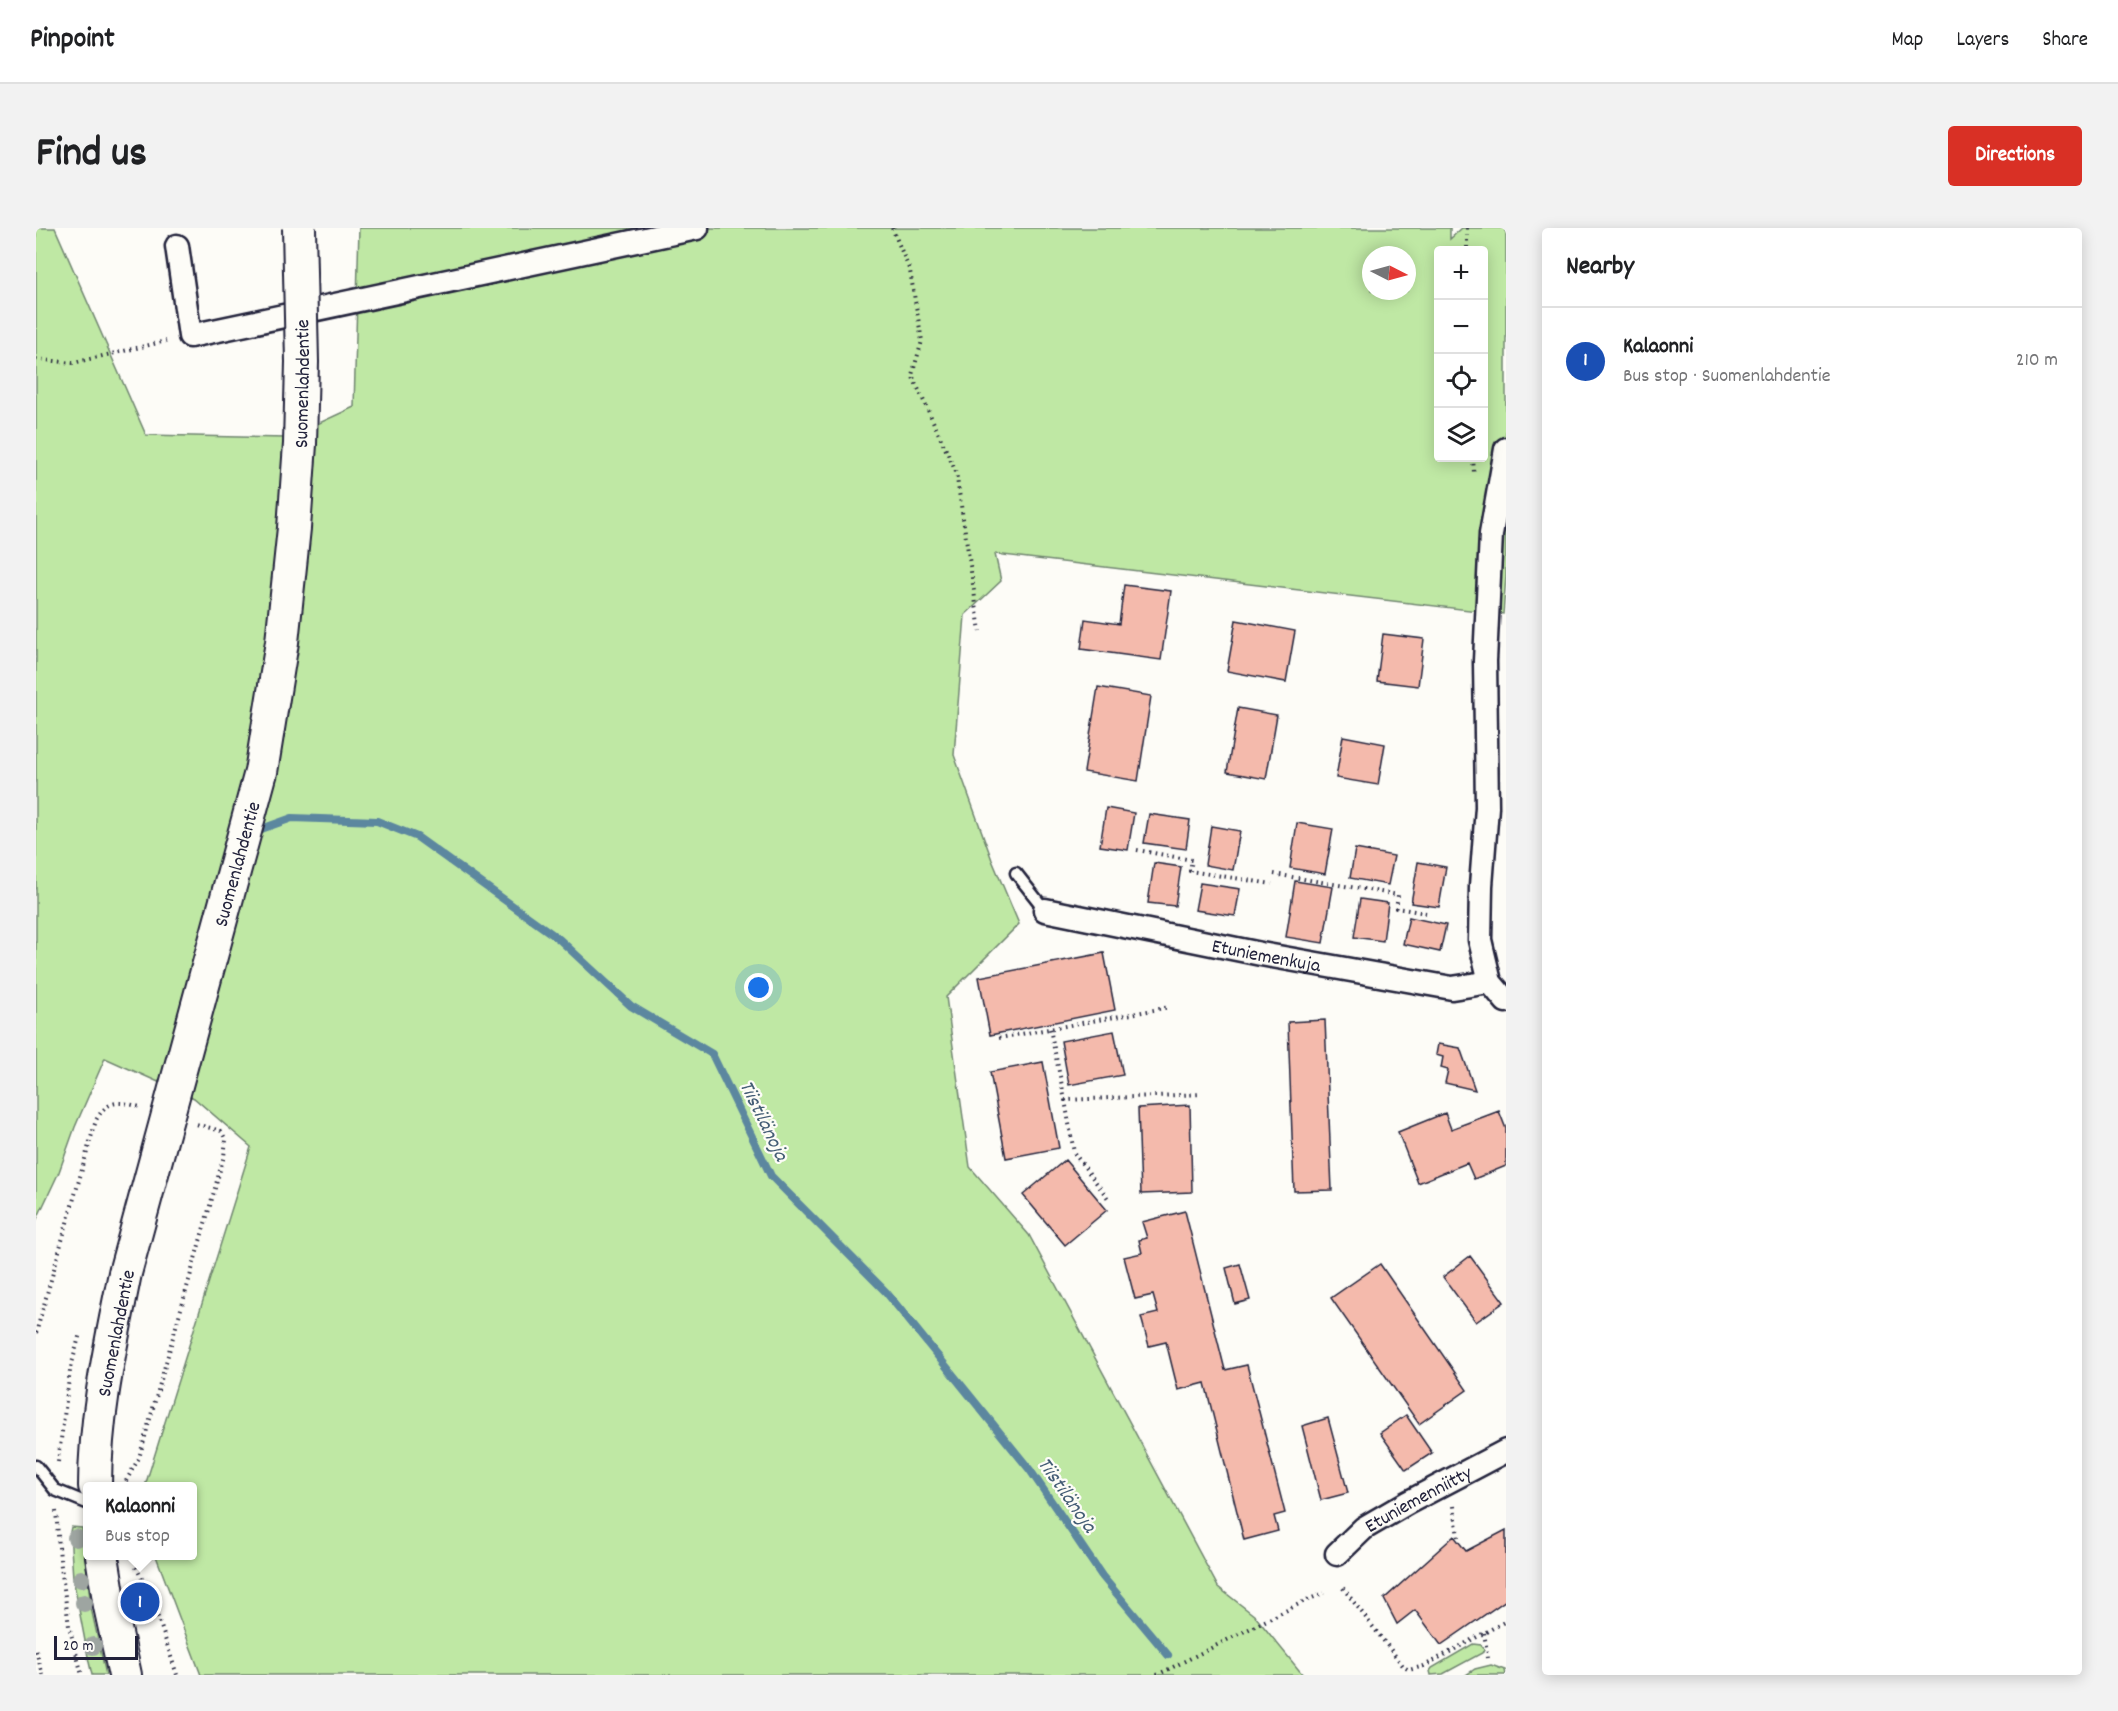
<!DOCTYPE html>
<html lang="en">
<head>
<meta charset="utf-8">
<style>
  body { margin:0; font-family:Dekko,sans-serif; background:#f2f2f2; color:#202124 }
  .controls { position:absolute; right:18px; top:18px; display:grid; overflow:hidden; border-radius:6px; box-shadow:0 3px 15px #0003 }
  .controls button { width:54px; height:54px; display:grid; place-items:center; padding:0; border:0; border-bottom:2px solid #e0e0e0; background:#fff; color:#202124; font:30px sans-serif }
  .compass { position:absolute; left:1326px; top:18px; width:54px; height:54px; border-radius:50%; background:#fff; box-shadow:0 3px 15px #0003; rotate:96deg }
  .scale { position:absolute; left:18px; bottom:15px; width:84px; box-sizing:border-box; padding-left:6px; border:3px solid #22223b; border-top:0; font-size:16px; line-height:21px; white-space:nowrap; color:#22223b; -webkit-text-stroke:4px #fdfcf7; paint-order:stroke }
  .you { position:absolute; left:723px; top:760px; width:21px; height:21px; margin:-15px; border:4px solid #fff; border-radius:50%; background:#1a73e8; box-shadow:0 0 0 9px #1a73e833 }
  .badge { display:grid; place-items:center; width:39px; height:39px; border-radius:50%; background:#d93025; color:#fff; font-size:20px; font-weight:700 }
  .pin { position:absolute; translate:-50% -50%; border:3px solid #fff; box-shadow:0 2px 6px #0006 }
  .popup { position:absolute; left:47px; top:1254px; width:114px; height:78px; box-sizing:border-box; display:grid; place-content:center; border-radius:6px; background:#fff; filter:drop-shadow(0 2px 4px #0005); font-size:20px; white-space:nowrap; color:#757577 }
  .popup b { font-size:22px; color:#202124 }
  .popup::after { content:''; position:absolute; left:50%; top:100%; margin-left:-12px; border:12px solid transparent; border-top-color:#fff }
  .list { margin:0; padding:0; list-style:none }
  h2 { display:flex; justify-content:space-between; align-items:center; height:78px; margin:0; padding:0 24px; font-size:26px }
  h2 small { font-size:20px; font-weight:400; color:#757577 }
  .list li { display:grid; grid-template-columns:39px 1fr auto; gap:18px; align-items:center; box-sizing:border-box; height:108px; padding:0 24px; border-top:2px solid #e0e0e0 }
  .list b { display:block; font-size:22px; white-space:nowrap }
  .list p { margin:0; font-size:20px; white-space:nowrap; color:#757577 }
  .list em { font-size:20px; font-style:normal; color:#757577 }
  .icon { flex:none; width:33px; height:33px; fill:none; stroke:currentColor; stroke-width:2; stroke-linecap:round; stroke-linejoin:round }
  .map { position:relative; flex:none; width:1470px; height:1447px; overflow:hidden; border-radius:6px }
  header { display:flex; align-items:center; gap:36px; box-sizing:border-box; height:84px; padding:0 30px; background:#fff; border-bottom:2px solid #e0e0e0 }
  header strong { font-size:28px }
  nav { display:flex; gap:33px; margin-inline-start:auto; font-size:21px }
  .intro { display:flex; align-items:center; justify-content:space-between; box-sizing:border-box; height:144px; padding:0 36px }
  h1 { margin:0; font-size:42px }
  .button { padding:15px 27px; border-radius:6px; background:#d93025; color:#fff; font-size:21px; font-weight:700 }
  main { display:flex; gap:36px; padding:0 36px }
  aside { flex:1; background:#fff; border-radius:6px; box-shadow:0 3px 15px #0003 }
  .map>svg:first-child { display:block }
</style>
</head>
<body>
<header>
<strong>Pinpoint</strong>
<nav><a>Map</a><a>Layers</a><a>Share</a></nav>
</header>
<div class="intro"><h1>Find us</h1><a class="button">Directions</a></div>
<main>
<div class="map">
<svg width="1470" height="1447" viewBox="0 0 1470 1447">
  <rect width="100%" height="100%" fill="#fdfcf7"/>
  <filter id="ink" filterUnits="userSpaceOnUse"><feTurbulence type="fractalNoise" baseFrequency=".0167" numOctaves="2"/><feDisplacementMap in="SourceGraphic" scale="12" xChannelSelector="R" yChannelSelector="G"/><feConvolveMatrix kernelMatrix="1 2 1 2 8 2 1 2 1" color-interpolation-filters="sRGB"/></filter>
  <g filter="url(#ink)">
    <path fill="#bfe8a4" stroke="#708570" stroke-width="1.5" fill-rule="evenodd" d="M0 0H19L110 207 251 210 318 179 323 0H1414V11L1426 0H1470V348L1467 386 959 326 965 353 929 387 918 527 956 632 983 696 910 769 934 939 993 1007 1182 1359 1219 1388 1267 1447H165L120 1328H156V1258H109L215 919 158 870 69 830 39 899 23 944 0 993ZM1402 22H1448V230H1402ZM1335 27H1371V63H1335Z
      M35 1299 46 1300 55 1380 70 1447H56L53 1434 37 1350 34 1304Z
      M1437 1416 1445 1417 1448 1421 1446 1425 1407 1446 1395 1447 1394 1443 1396 1440Z
      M1455 1437 1469 1442 1470 1447H1430L1439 1441Z"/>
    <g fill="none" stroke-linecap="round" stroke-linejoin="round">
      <path stroke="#5c879f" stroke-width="8" d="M217 604 256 590 341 593 381 609 523 711 595 778 676 826 735 948 850 1064 994 1242 1066 1348 1132 1427"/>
    </g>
    <path fill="#f4baac" stroke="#22223b" stroke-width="1.5" d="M1088 357 1135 363 1125 432 1045 421 1049 391 1083 396Z
      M1200 392 1259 403 1250 454 1191 443Z
      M1347 406 1388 411 1382 458 1341 453Z
      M1062 459 1115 468 1102 553 1048 544Z
      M1202 480 1241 487 1230 551 1191 544Z
      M1307 508 1349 516 1342 557 1300 550Z
      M1070 580 1098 585 1092 622 1064 618Z
      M1113 586 1154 592 1150 621 1108 615Z
      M1261 595 1297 601 1289 646 1254 640Z
      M1175 598 1204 603 1197 642 1169 637Z
      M1319 621 1358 628 1352 657 1314 650Z
      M1382 634 1410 639 1403 679 1375 675Z
      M1118 635 1145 639 1139 678 1112 675Z
      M1259 653 1297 659 1287 715 1250 709Z
      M1164 655 1204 661 1199 688 1159 682Z
      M1324 671 1352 675 1347 713 1318 709Z
      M1373 689 1410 697 1404 724 1367 716Z
      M1068 725 1079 782 954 807 943 749Z
      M1289 792 1296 962 1258 963 1252 794Z
      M1078 803 1087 847 1033 857 1025 813Z
      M1402 816 1424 820 1439 862 1409 855 1412 842 1405 840 1407 829 1400 827Z
      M1007 834 1023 920 970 930 954 844Z
      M1154 877 1156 964 1105 966 1102 880Z
      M1463 883 1470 901V938L1438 951 1431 935 1382 955 1362 904 1409 885 1415 901Z
      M1029 932 1071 982 1029 1017 987 967Z
      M1149 983 1189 1142 1211 1137 1249 1285 1238 1288 1242 1303 1208 1312 1169 1155 1142 1162 1130 1114 1113 1118 1105 1089 1122 1085 1117 1067 1099 1071 1088 1029 1106 1025 1103 1012 1111 1010 1106 994Z
      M1434 1028 1468 1074 1440 1094 1407 1049Z
      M1204 1036 1214 1072 1199 1076 1190 1040Z
      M1344 1036 1431 1162 1383 1196 1295 1070Z
      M1370 1187 1396 1225 1370 1242 1344 1205Z
      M1292 1190 1312 1265 1285 1272 1266 1198Z
      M1470 1302V1372L1405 1417 1379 1382 1361 1396 1348 1371 1418 1308 1430 1323Z"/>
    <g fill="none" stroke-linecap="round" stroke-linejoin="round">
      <defs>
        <path id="service" d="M980 645 1009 682
          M0 1238 19 1262 51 1275"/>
        <g id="minor">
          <path d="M141 18 154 108 661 0"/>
          <path d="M1470 221 1455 306 1449 433 1451 579 1445 658 1444 712 1454 754 1470 773"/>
          <path id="s1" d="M1009 682 1225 726 1416 760 1454 754"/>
          <path id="s2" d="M1301 1326 1328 1300 1371 1275 1470 1223"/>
        </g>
        <path id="secondary" d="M59 1258C59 1186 75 1116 89 1045
          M66 1328 74 1378 89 1447"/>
      </defs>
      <use href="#service" stroke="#22223b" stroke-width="15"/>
      <use href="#minor" stroke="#22223b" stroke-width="27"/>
      <use href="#secondary" stroke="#22223b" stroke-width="36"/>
      <path stroke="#22223b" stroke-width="4" stroke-dasharray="1.5 4.5" stroke-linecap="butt" d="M856 0 874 43 886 113 876 147 920 244 944 403
        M1431 0V22
        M0 131 37 135 130 113
        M1437 230 1438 245
        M1101 622 1156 632 1154 643 1236 656
        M1238 646 1362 667 1360 680 1390 685
        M1014 801 1029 872 1166 866
        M963 810 1134 779
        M1029 872 1038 925 1074 973
        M0 1105 60 892C72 871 83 873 104 879
        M22 1234 34 1143 44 1105
        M90 1253 103 1230 188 928 190 912 185 903 160 896
        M1418 1278 1422 1309
        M20 1283 24 1331 33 1398 46 1447
        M100 1339 116 1371 141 1447
        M1307 1360 1368 1439 1373 1442 1388 1438 1470 1393
        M104 1374 116 1371
        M1448 1405 1452 1430
        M0 1423 7 1447
        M1121 1447 1269 1373 1288 1365"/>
      <use href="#service" stroke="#fdfcf7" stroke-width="10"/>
      <use href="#minor" stroke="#fdfcf7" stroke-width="22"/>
      <use href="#secondary" stroke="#fdfcf7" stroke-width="32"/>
      <defs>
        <g id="secondary-bridge">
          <path id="s3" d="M89 1045 225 544 246 414 258 300 264 216 266 134 263 0"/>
        </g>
      </defs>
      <use href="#secondary-bridge" stroke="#22223b" stroke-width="36" stroke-linecap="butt"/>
      <use href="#secondary-bridge" stroke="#fdfcf7" stroke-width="32"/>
    </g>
    <g fill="#9ea5a1">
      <circle cx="40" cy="1310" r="9"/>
      <circle cx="45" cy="1351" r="9"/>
      <circle cx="48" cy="1375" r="9"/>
      <circle cx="57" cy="1418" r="9"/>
    </g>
  </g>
  <g text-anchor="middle" stroke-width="4.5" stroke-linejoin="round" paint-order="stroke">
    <g font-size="20" fill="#22223b" stroke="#fdfcf7">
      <text dy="7" stroke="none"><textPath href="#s3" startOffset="910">Suomenlahdentie</textPath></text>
      <text dy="7" stroke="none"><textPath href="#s3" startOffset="424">Suomenlahdentie</textPath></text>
      <text dy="7" stroke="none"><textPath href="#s1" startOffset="226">Etuniemenkuja</textPath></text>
      <text transform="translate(79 1105) rotate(-79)" y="7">Suomenlahdentie</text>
      <text dy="7" stroke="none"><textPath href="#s2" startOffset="99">Etuniemenniitty</textPath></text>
    </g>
    <g font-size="21" font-style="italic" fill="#445d75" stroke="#fdfcf7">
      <text transform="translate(729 892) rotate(64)" y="7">Tiistilänoja</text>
      <text transform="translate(1032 1266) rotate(55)" y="7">Tiistilänoja</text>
    </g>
  </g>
</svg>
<div class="controls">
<button>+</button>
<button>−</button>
<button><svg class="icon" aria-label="locate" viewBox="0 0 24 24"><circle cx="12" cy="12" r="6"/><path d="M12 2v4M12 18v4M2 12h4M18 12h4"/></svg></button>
<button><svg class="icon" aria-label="layers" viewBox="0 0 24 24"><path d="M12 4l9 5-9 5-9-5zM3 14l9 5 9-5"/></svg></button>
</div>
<svg class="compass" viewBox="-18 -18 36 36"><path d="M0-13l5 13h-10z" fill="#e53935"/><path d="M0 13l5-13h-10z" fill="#757577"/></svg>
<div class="scale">20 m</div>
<div class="you"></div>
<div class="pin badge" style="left:104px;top:1374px;background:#1a4fb4">1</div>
<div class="popup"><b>Kalaonni</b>Bus stop</div>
</div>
<aside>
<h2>Nearby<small></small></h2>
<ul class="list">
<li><span class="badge" style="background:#1a4fb4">1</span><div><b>Kalaonni</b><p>Bus stop · Suomenlahdentie</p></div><em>210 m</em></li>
</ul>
</aside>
</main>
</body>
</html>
